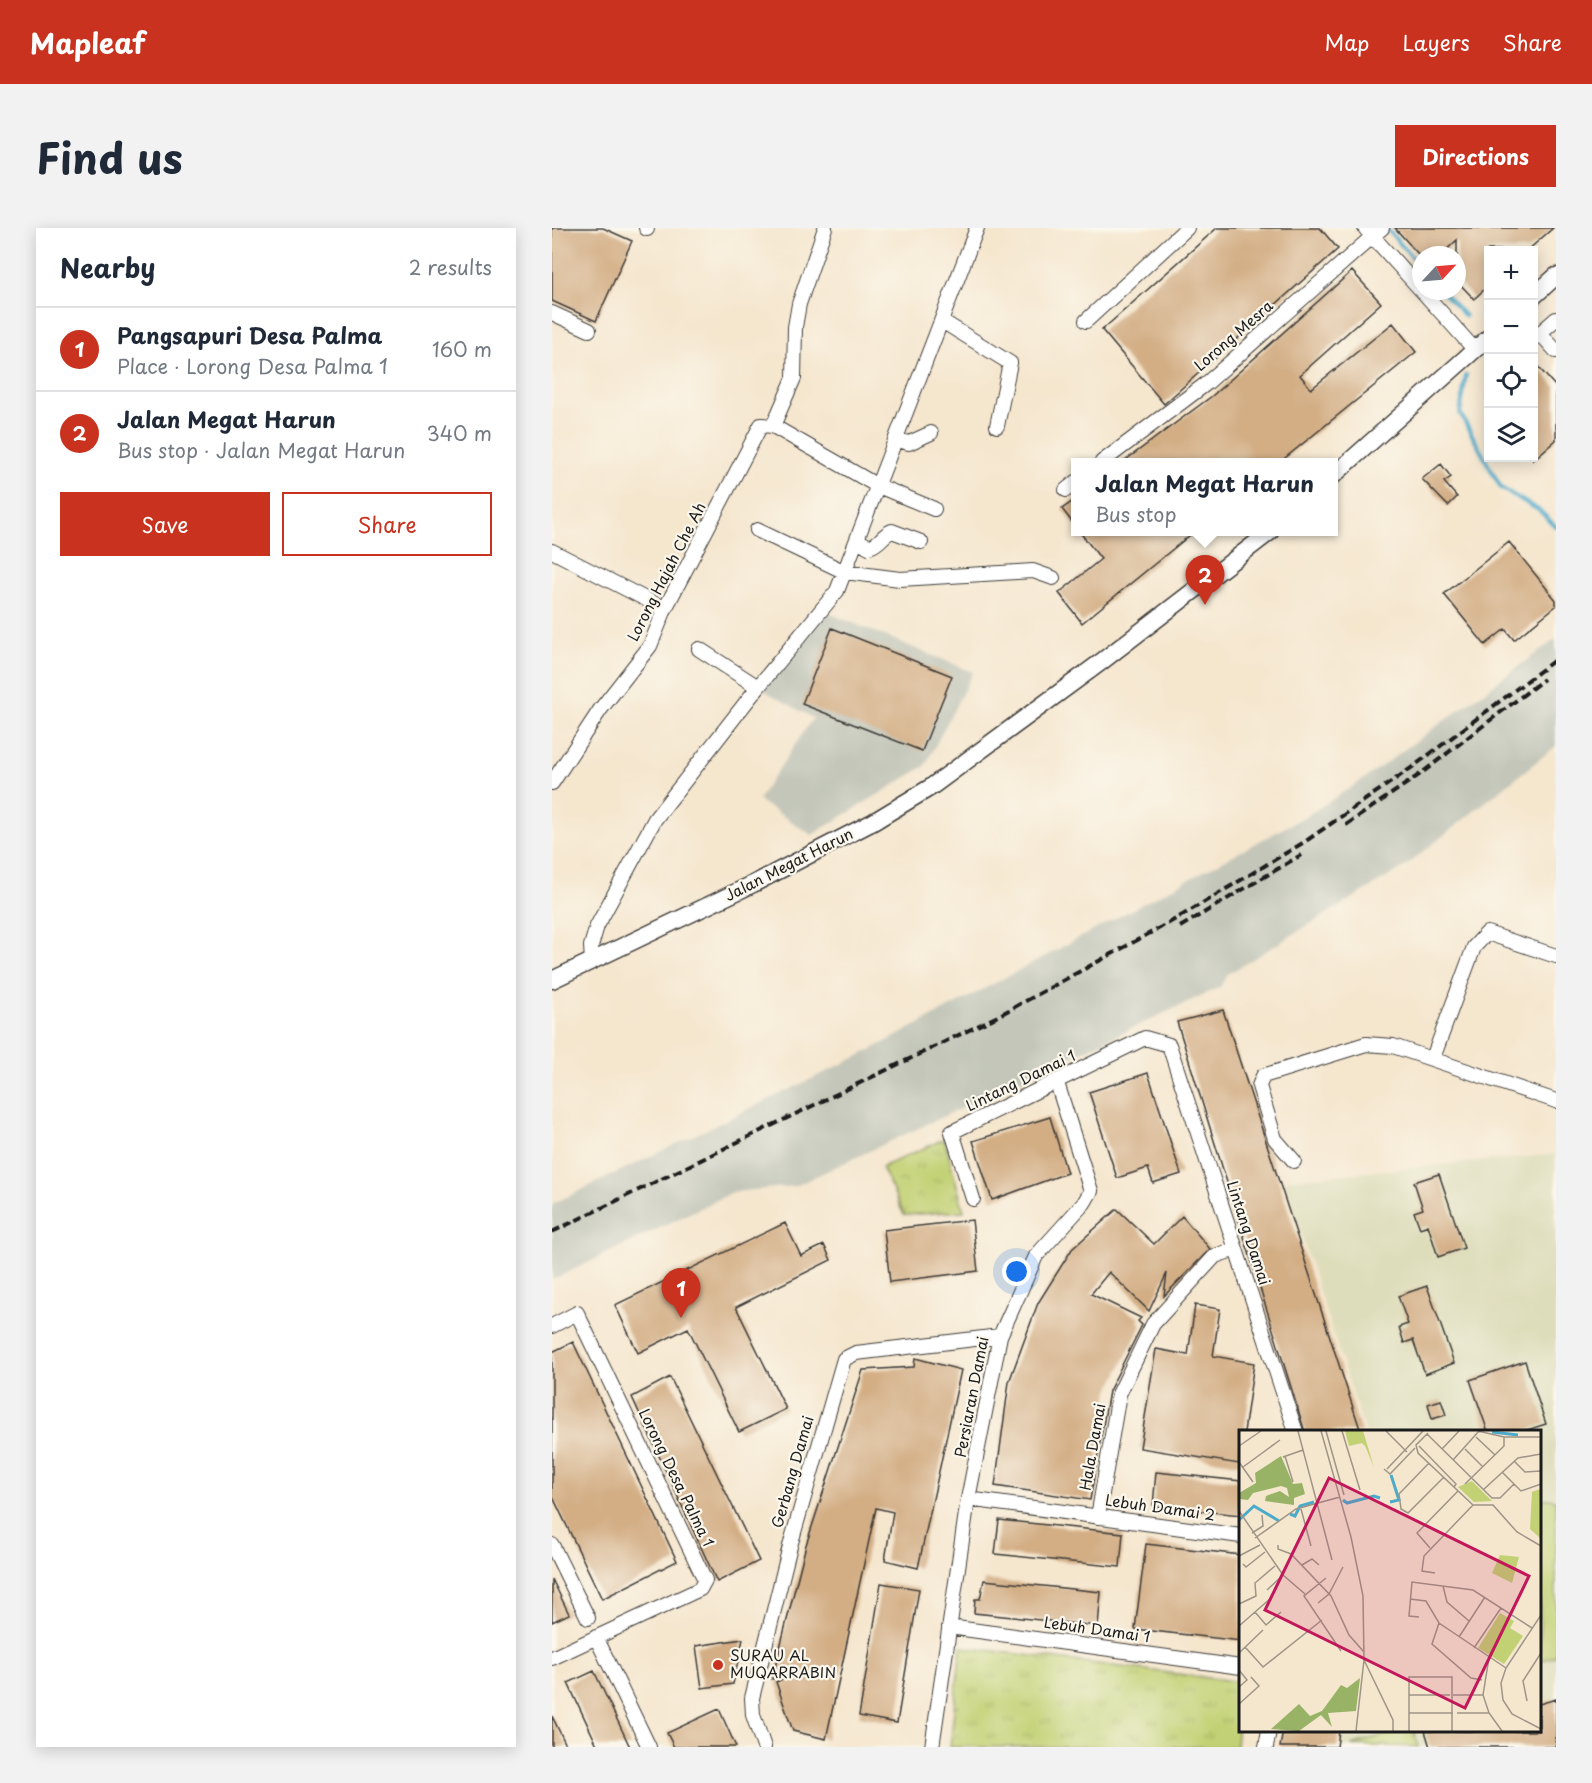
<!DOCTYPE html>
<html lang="en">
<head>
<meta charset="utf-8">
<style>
  body { margin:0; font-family:"Playpen Sans",sans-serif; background:#f2f2f3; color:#1f2937 }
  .controls { position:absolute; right:18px; top:18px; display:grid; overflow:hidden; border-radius:0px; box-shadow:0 3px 15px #0003 }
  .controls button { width:54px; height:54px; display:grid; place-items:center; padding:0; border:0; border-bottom:2px solid #e0e1e3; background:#fff; color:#1f2937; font:30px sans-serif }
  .compass { position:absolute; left:860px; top:18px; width:54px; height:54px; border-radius:50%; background:#fff; box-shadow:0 3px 15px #0003; rotate:64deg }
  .you { position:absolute; left:465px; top:1044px; width:21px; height:21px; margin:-15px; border:4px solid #fff; border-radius:50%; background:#1a73e8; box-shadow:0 0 0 9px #1a73e833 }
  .badge { display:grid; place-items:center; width:39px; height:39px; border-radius:50%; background:#c8321e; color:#fff; font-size:20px; font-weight:700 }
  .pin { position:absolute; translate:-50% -50px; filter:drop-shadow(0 2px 3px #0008) }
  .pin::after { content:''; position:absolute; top:32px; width:21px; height:18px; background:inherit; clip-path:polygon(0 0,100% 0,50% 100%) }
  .popup { position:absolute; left:519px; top:230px; width:267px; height:78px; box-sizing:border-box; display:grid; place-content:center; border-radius:0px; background:#fff; filter:drop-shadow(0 2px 4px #0005); font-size:20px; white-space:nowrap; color:#747a83 }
  .popup b { font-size:22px; color:#1f2937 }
  .popup::after { content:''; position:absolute; left:50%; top:100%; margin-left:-12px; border:12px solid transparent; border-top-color:#fff }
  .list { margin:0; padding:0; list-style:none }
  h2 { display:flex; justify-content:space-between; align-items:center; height:78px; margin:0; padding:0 24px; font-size:26px }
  h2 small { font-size:20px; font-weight:400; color:#747a83 }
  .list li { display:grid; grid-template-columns:39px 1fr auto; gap:18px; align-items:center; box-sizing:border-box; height:84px; padding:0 24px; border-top:2px solid #e0e1e3 }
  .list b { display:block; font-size:22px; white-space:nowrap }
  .list p { margin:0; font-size:20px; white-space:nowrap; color:#747a83 }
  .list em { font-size:20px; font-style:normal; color:#747a83 }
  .actions { display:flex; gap:12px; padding:18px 24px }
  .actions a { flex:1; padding:14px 0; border:2px solid #c8321e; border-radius:0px; text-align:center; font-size:21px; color:#c8321e }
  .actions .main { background:#c8321e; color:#fff }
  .icon { flex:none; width:33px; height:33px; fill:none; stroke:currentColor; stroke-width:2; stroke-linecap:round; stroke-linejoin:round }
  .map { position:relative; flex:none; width:1004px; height:1519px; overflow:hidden; border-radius:0px }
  header { display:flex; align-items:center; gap:36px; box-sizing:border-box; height:84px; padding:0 30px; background:#c8321e; color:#fff }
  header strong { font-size:28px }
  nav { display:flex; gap:33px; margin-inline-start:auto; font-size:21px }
  .intro { display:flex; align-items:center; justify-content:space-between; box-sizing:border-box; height:144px; padding:0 36px }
  h1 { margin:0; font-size:42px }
  .button { padding:15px 27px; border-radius:0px; background:#c8321e; color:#fff; font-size:21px; font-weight:700 }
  main { display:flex; gap:36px; padding:0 36px }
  aside { flex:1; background:#fff; border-radius:0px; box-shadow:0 3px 15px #0003 }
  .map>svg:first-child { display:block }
</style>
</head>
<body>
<header>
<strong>Mapleaf</strong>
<nav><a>Map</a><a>Layers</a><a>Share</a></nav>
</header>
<div class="intro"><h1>Find us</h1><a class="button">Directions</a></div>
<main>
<aside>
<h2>Nearby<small>2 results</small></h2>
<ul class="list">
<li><span class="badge">1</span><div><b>Pangsapuri Desa Palma</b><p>Place · Lorong Desa Palma 1</p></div><em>160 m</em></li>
<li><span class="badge">2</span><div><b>Jalan Megat Harun</b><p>Bus stop · Jalan Megat Harun</p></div><em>340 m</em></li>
</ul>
<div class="actions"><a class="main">Save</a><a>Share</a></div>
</aside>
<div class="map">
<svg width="1004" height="1519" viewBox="0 0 1004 1519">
  <defs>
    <pattern id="grass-tufts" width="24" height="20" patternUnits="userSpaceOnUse" patternTransform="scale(1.5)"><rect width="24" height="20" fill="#c2d174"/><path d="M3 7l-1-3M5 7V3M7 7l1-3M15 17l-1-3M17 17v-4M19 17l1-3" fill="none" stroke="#a6b364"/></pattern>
  </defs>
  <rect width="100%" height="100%" fill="#fbf7ec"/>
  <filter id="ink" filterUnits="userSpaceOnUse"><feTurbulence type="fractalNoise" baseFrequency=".0167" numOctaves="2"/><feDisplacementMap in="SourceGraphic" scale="12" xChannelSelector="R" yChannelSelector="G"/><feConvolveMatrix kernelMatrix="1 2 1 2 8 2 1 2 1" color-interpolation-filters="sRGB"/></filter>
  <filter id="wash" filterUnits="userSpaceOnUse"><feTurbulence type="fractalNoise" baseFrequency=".008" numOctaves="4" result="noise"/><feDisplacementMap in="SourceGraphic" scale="24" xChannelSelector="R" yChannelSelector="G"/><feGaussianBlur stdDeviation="1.35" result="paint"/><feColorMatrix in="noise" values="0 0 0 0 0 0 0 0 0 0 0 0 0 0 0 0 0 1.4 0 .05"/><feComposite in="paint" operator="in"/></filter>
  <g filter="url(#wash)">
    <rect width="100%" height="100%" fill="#f5e6ce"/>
    <path fill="#deddbb" d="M1004 926V1519H789L792 1503 987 1502V1204H813L731 952Z"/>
    <path fill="#c3c6b9" d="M274 384 421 444 373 538 260 607 206 572 261 490 211 462Z
      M1004 411V518L852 639 676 746 668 759 243 958 181 964 0 1052V976L311 826 756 587 812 551Z"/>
    <path fill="url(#grass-tufts)" stroke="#6f7648" stroke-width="1.5" d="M392 911 412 983 352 987 330 939Z
      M409 1419 689 1454 684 1519H398Z"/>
    <path fill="#c2d174" stroke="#6f7648" stroke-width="1.5" d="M987 1270 1004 1272V1428L988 1433Z
      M861 1502 867 1519 799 1517 845 1503Z"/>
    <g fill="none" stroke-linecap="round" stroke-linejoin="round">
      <path stroke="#4caaca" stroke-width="4" d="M834 0 869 39
        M890 63 913 88
        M914 147 908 185 949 260 988 283 1004 299"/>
    </g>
    <g id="blocks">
      <path fill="#d3ae85" d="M0 0H51L80 13 44 93 0 73Z
        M665 0H768L786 21 612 176 550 102Z
        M843 0H1001L976 22H936V58L922 71 905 53V12L889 27H867Z
        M800 43 829 75 748 147 759 161 841 95 864 124 728 234H571L660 168Z
        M981 133 1004 159V212L981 232Z
        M889 236 899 249 892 254 905 269 896 278 870 251Z
        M524 271V299L510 281Z
        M527 303H643L530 395 507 365 549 331Z
        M957 314 1004 372V378L962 412 953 401 933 417 892 366Z
        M280 400 400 448 370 523 250 476Z
        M671 782 809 1204H753L625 794Z
        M596 845 629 946 601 955 596 940 565 950 537 864Z
        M498 889 515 945 440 972 421 913Z
        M887 946 912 1020 886 1029 876 997 868 1000 862 984 871 981 862 954Z
        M565 981 602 1016 630 988 658 1021 612 1068 615 1045 597 1083 557 1044 539 1066 589 1090 586 1093 590 1097 557 1163 538 1272 443 1258 457 1154 486 1075 520 1021Z
        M420 992 426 1043 338 1054 332 1002Z
        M233 995 249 1028 272 1017 279 1032 184 1079 234 1181 187 1204 136 1100 86 1125 63 1077Z
        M875 1058 902 1135 873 1146 861 1112 852 1115 847 1099 856 1096 846 1068Z
        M643 1077 668 1081 661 1128 702 1135 692 1204H689L687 1236 588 1220 604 1121 636 1127Z
        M21 1114 125 1333 50 1371 0 1267V1124Z
        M363 1130 409 1142 366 1340 333 1332 341 1284 324 1280 274 1511 241 1503 224 1454 233 1450 220 1451 254 1317 311 1142 362 1139Z
        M973 1133 994 1196 969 1204H939L935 1201 918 1152Z
        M118 1149 207 1333 165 1354 80 1169Z
        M889 1172 894 1187 880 1191 876 1176Z
        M604 1244 689 1253V1287L601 1278Z
        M447 1292 571 1305 568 1339 443 1326Z
        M594 1316 689 1327V1413L583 1401Z
        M0 1351 17 1386 0 1394Z
        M432 1352 549 1364 546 1398 422 1385 423 1371H428Z
        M329 1355 367 1361 345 1495 307 1488Z
        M191 1411 181 1456 150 1460 144 1418Z
        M42 1443 78 1519H46L16 1455Z
        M1004 1471V1519H878L873 1503H987V1476Z
        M167 1481 184 1519H122L115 1505Z
        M0 1488 15 1519H0Z
        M731 1503H787L785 1519H728Z"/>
    </g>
  </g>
  <g filter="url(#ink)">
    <use href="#blocks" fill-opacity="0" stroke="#3d3a37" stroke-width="1.5"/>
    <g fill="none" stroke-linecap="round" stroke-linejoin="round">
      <defs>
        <path id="minor" d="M94 0 95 1
          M813 0 869 62
          M870 63 923 122
          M0 85 37 102
          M390 93 458 135 445 198
          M534 93 635 0
          M988 105 1004 123
          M981 111 1004 91
          M221 198 242 150 243 99 247 76 273 0
          M345 212 357 215 379 205
          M550 234 655 155 830 0
          M514 262 524 254
          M205 302 293 344 348 351 481 343 501 350
          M306 312 317 319C328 316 330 307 340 303L369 314
          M0 323 113 381
          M147 421 206 459
          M0 555 48 482 98 418 113 381 209 197 221 198 324 257 382 281
          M40 733 39 718 45 698 103 591 206 459 285 363 425 0
          M881 830 922 719 935 705 1004 728
          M742 933 723 911 707 858 711 848 814 816 841 818 1004 873
          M421 971 400 904 593 810 617 817 744 1204
          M0 1098 25 1085 153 1352 148 1361 0 1430
          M416 1271 689 1308
          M546 1289 567 1166 601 1096 663 1028 684 1021
          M0 1317 36 1390
          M397 1399 689 1439
          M44 1409 97 1519
          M212 1519 201 1487 200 1470 238 1318 292 1131 304 1125 448 1108
          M380 1519 416 1271 448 1108 484 1028 532 975 539 963 505 855
          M714 1519 717 1502"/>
        <path id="tertiary" d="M981 69 1004 48
          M782 247 936 110
          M0 752 201 656 321 594 379 559 549 434 718 304"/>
      </defs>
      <use href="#minor" stroke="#3d3a37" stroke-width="16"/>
      <use href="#tertiary" stroke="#3d3a37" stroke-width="19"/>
      <use href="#minor" stroke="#fff" stroke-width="14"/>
      <use href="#tertiary" stroke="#fff" stroke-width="16"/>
      <path stroke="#1c1c1c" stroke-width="4" stroke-dasharray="9 4.5" stroke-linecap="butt" d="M794 597 867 547 992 451
        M628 699 749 627
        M0 1004 446 788 624 691 754 613 862 538 1004 431"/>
    </g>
  </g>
  <circle fill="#c8321e" stroke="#fbf7ec" stroke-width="2" cx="166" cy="1437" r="6"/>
  <g text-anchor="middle" stroke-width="4.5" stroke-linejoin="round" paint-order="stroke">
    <g font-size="15" fill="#1c1c1c" stroke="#fbf7ec">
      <text transform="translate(682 108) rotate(-41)" y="5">Lorong Mesra</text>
      <text transform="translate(115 344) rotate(-63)" y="5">Lorong Hajah Che Ah</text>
      <text transform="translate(237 637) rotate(-27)" y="5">Jalan Megat Harun</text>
      <text transform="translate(469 853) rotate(-26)" y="5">Lintang Damai 1</text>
      <text transform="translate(696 1005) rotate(72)" y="5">Lintang Damai</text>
      <text transform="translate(420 1169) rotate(-79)" y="5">Persiaran Damai</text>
      <text transform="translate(541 1219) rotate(-80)" y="5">Hala Damai</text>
      <text transform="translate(241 1244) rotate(-74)" y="5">Gerbang Damai</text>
      <text transform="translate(124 1250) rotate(64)" y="5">Lorong Desa Palma 1</text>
      <text transform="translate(608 1280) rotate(8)" y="5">Lebuh Damai 2</text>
      <text transform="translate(545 1402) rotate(8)" y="5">Lebuh Damai 1</text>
    </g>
    <g font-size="15" fill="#1c1c1c" stroke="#fbf7ec" text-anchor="start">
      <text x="178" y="1433">SURAU AL<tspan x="178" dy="17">MUQARRABIN</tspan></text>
    </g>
  </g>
  <g transform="translate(687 1202)">
    <rect width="302" height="302" fill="#f5e6ce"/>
    <path d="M106 1H124L135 37 126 16 123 13 110 16ZM233 51 253 71 235 72 219 57ZM261 183 275 191 271 198 284 206 265 234 239 218Z" fill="#c2d174"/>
    <path d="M42 26 54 54 63 53 66 64 55 68V75L26 71 27 66 41 61 50 67 48 58 42 56 14 63 9 70 0 69V63L17 53 16 43ZM121 248 117 281 89 283 93 297 82 285 60 301 32 299 60 274 71 286 83 281 102 255 108 258Z" fill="#99b366"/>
    <path d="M301 59 302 108H301L291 99 293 62ZM261 125 280 127 273 153 253 143Z" fill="#c2d174"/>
    <path fill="none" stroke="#4caaca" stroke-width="3" d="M253 2 279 5M104 70 108 73 135 66 141 68M151 72 160 70 152 45M51 84 56 86 61 76 75 72M0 90 15 76 40 91"/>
    <path fill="none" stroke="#9e9587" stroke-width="1.5" d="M59 1 93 130M82 1 112 107 124 166 125 230 117 301M87 1 105 65M103 1 121 60M147 1 168 22M239 1 265 7H302M189 3 177 15 179 23 234 75H254L278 102 302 116M188 4 253 68H261L275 54M237 7 256 25M0 16 22 1M180 16 217 54 215 57M203 19 220 1M226 19 244 37M46 26 54 52M44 27 64 20M214 30 240 1M275 31 286 42 302 41M0 32 14 52M190 33 160 64 162 79 169 83 205 47M4 37 41 10M145 39 151 44 176 18M148 39 184 1M263 42 282 61 302 54M226 54 265 16V7M244 60 279 28 302 24M62 79 72 116M0 81 44 145 66 164M13 103 24 96 23 85M16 108 57 79 101 67M39 115V119L52 124 92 166 110 205 125 222M191 118 178 103 219 61M0 126 21 115M4 134 7 137 26 122M63 135 73 129 80 135M196 143 183 141 185 126 234 75M87 148 65 166 102 221M204 156 208 172 230 191M28 160 44 145M171 169 187 171 200 193 267 238M79 173 90 164 104 137M0 174 17 166 16 153 36 136M16 182 27 195 42 182M302 185 267 238 262 253 264 270 273 284 302 299M180 187 170 186 173 152 234 160 293 198M200 193 193 214 232 248 243 250M0 196 32 168M220 207 246 167M6 217 24 237 83 190M235 218 262 178M0 223 24 200M250 228 244 265 250 283 263 301M125 230 154 290V301M0 240 8 250 0 257M170 265H211M214 265H244M288 271 284 251 302 223M0 274 20 256 12 247M170 283H214M218 283H250M170 301V247H213V301"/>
    <path fill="#c2185b" fill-opacity="0.15" stroke="#c2185b" stroke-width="3" d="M90 48 290 146 226 278 26 180Z"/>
    <rect width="302" height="302" fill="none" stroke="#1c1c1c" stroke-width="3"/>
  </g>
</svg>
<div class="controls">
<button>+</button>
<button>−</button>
<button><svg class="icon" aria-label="locate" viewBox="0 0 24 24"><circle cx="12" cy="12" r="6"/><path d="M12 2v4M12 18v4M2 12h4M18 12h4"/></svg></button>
<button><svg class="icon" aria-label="layers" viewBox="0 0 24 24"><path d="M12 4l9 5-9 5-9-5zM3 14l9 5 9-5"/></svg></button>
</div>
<svg class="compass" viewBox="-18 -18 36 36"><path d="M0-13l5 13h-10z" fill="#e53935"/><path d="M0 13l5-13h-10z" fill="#747a83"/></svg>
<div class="you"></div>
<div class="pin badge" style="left:129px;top:1090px">1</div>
<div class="pin badge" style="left:653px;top:377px">2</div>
<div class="popup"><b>Jalan Megat Harun</b>Bus stop</div>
</div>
</main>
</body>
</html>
